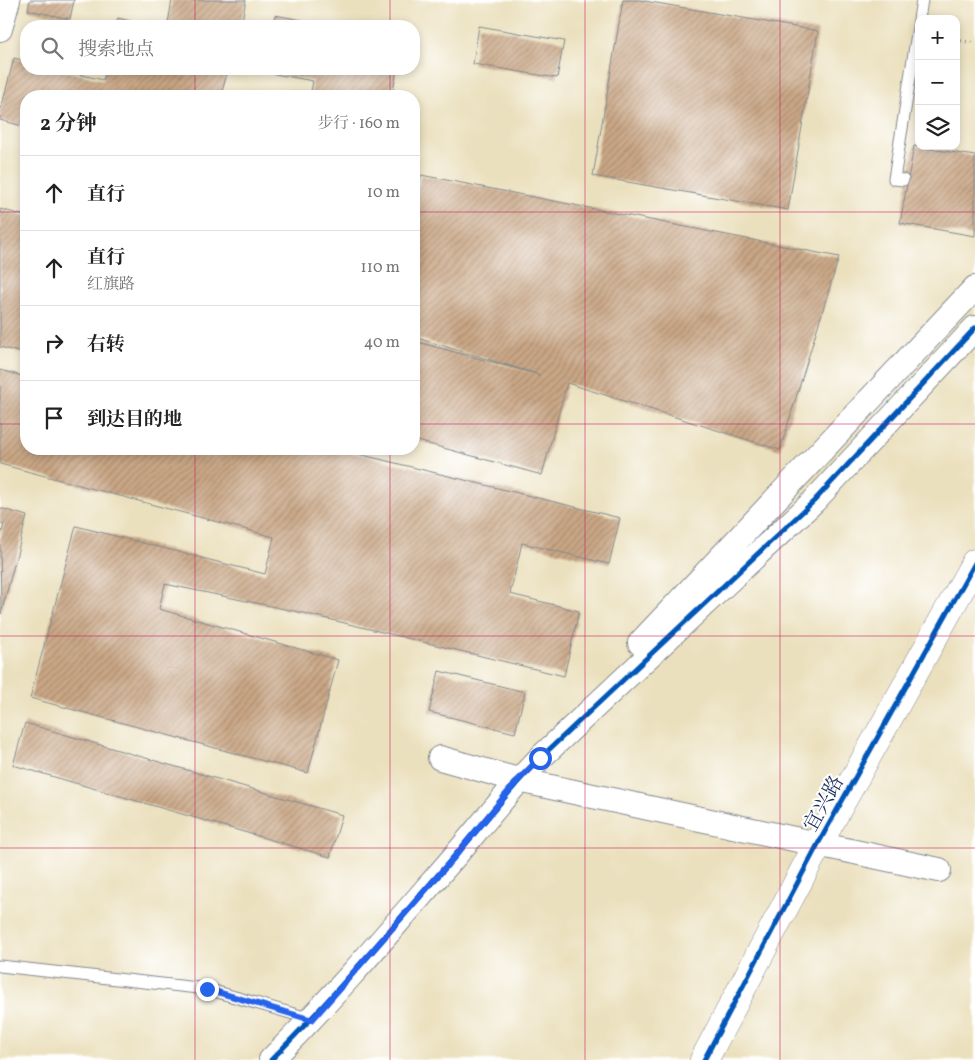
<!DOCTYPE html>
<html lang="zh">
<head>
<meta charset="utf-8">
<style>
  body { margin:0; font-family:Vollkorn,"Noto Serif SC",serif; background:#f2f2f2; color:#222 }
  .controls { position:absolute; right:15px; top:15px; display:grid; overflow:hidden; border-radius:10px; box-shadow:0 2px 8px #0003 }
  .controls button { width:45px; height:45px; display:grid; place-items:center; padding:0; border:0; border-bottom:1px solid #e0e0e0; background:#fff; color:#222; font:25px sans-serif }
  .stop { position:absolute; width:15px; height:15px; margin:-11px; border:4px solid #2563eb; border-radius:50%; background:#fff }
  .stop.end { background:#2563eb; border-color:#fff; box-shadow:0 1px 5px #0008 }
  .list { margin:0; padding:0; list-style:none }
  h2 { display:flex; justify-content:space-between; align-items:center; height:65px; margin:0; padding:0 20px; font-size:21px }
  h2 small { font-size:16px; font-weight:400; color:#767676 }
  .list li { display:grid; grid-template-columns:32px 1fr auto; gap:15px; align-items:center; box-sizing:border-box; height:75px; padding:0 20px; border-top:1px solid #e0e0e0 }
  .list b { display:block; font-size:19px; white-space:nowrap }
  .list p { margin:0; font-size:16px; white-space:nowrap; color:#767676 }
  .list em { font-size:16px; font-style:normal; color:#767676 }
  .icon { flex:none; width:28px; height:28px; fill:none; stroke:currentColor; stroke-width:2; stroke-linecap:round; stroke-linejoin:round }
  .map { position:relative; flex:none; width:975px; height:1060px; overflow:hidden }
  .search { position:absolute; background:#fff; box-shadow:0 2px 8px #0003; left:20px; top:20px; width:400px; height:55px; display:flex; align-items:center; gap:12px; box-sizing:border-box; padding:0 18px; border-radius:20px; color:#767676; font-size:19px }
  .panel { position:absolute; background:#fff; box-shadow:0 2px 8px #0003; left:20px; top:90px; width:400px; height:365px; border-radius:20px }
  .map>svg:first-child { display:block }
</style>
</head>
<body>
<div class="map">
<svg width="975" height="1060" viewBox="0 0 975 1060">
  <defs>
    <pattern id="building-hatch" width="6" height="6" patternUnits="userSpaceOnUse" patternTransform="scale(1.25)"><rect width="6" height="6" fill="#caa785"/><path d="M-1 1l2-2M0 6l6-6M5 7l2-2" fill="none" stroke="#a38870"/></pattern>
  </defs>
  <rect width="100%" height="100%" fill="#fff"/>
  <filter id="ink" filterUnits="userSpaceOnUse"><feTurbulence type="fractalNoise" baseFrequency=".02" numOctaves="2"/><feDisplacementMap in="SourceGraphic" scale="10" xChannelSelector="R" yChannelSelector="G"/><feConvolveMatrix kernelMatrix="1 2 1 2 8 2 1 2 1" color-interpolation-filters="sRGB"/></filter>
  <filter id="wash" filterUnits="userSpaceOnUse"><feTurbulence type="fractalNoise" baseFrequency=".0096" numOctaves="4" result="noise"/><feDisplacementMap in="SourceGraphic" scale="20" xChannelSelector="R" yChannelSelector="G"/><feGaussianBlur stdDeviation="1.12" result="paint"/><feColorMatrix in="noise" values="0 0 0 0 0 0 0 0 0 0 0 0 0 0 0 0 0 1.4 0 .05"/><feComposite in="paint" operator="in"/></filter>
  <g filter="url(#wash)">
    <rect width="100%" height="100%" fill="#ebe0bd"/>
    <g id="blocks">
      <path fill="url(#building-hatch)" d="M30 0H74L70 19 28 10Z
        M172 0H246L241 26H186L168 23Z
        M623 0H639L818 31 788 210 593 176Z
        M275 15 328 25V26H273Z
        M118 18 150 26H116Z
        M479 26 564 41 557 78 473 64Z
        M14 58 26 61V69H57L103 80 106 69H228L221 96H26V127L0 120V113Z
        M265 69H397L392 96H310L313 81 264 72Z
        M914 146 975 156V236L900 223Z
        M421 175 839 257 780 450 567 383 542 475 414 440V341L540 375 414 337V207Z
        M0 209 26 216V354L0 347Z
        M0 370 26 377V449H338L620 518 609 564 522 543 510 594 579 611 564 676 299 612 165 584 159 609 338 660 308 773 30 698 76 526 265 574 274 537 0 464Z
        M0 508 27 516 1 614 0 540 4 524 0 523Z
        M439 671 525 692 515 733 429 712Z
        M25 723 342 815 330 857 13 765Z"/>
    </g>
  </g>
  <g filter="url(#ink)">
    <use href="#blocks" fill-opacity="0" stroke="#83888e" stroke-width="1"/>
    <g fill="none" stroke-linecap="round" stroke-linejoin="round">
      <defs>
        <path id="service" d="M919 19 922 0
          M903 180 894 179 919 21
          M0 966 207 989 311 1019"/>
        <path id="minor" d="M0 29 8 0
          M640 643 975 288
          M440 758 518 780 939 870
          M271 1060C336 995 395 925 455 856 483 823 510 789 540 758L814 501 975 328"/>
        <path id="tertiary" d="M704 1060 818 844 975 563"/>
      </defs>
      <use href="#service" stroke="#83888e" stroke-width="13"/>
      <use href="#minor" stroke="#83888e" stroke-width="26"/>
      <use href="#tertiary" stroke="#83888e" stroke-width="29"/>
      <path stroke="#83888e" stroke-width="3" stroke-dasharray="1 4" stroke-linecap="butt" d="M956 40 975 43"/>
      <use href="#service" stroke="#fff" stroke-width="11"/>
      <use href="#minor" stroke="#fff" stroke-width="24"/>
      <use href="#tertiary" stroke="#fff" stroke-width="28"/>
      <defs>
        <path id="cycleway" d="M271 1060C336 995 395 925 455 856 483 823 510 789 540 758L814 501 975 328
          M704 1060 818 844 975 563"/>
      </defs>
      <use href="#cycleway" stroke="#fff" stroke-width="8"/>
      <use href="#cycleway" stroke="#0057b8" stroke-width="5"/>
    </g>
  </g>
  <g fill="none" stroke-linecap="round" stroke-linejoin="round" filter="url(#ink)">
    <path stroke="#2563eb" stroke-width="6" d="M207 989 312 1020 456 855 518 780 540 758"/>
  </g>
  <path fill="none" stroke="#c2185b" stroke-width="1" stroke-opacity="0.55" d="M195 0V26M390 0V26M585 0V1060M780 0V1060M195 69V96M390 69V96M0 212H26M414 212H975M0 424H26M414 424H975M195 449V1060M390 449V1060M0 636H975M0 848H975"/>
  <g text-anchor="middle" stroke-width="4" stroke-linejoin="round" paint-order="stroke">
    <g font-size="20" fill="#1b2f5e" stroke="#fff">
      <text transform="translate(823 803) rotate(-61)" y="7">宜兴路</text>
    </g>
  </g>
</svg>
<div class="controls">
<button>+</button>
<button>−</button>
<button><svg class="icon" aria-label="layers" viewBox="0 0 24 24"><path d="M12 4l9 5-9 5-9-5zM3 14l9 5 9-5"/></svg></button>
</div>
<div class="stop" style="left:540px;top:758px"></div>
<div class="stop end" style="left:207px;top:989px"></div>
<div class="search"><svg class="icon" aria-label="search" viewBox="0 0 24 24"><circle cx="10" cy="10" r="6"/><path d="M15 15l6 6"/></svg>搜索地点</div>
<section class="panel">
<h2>2 分钟<small>步行 · 160 m</small></h2>
<ul class="list">
<li><svg class="icon" aria-label="ahead" viewBox="0 0 24 24"><path d="M12 20V5M6 11l6-6 6 6"/></svg><div><b>直行</b></div><em>10 m</em></li>
<li><svg class="icon" aria-label="ahead" viewBox="0 0 24 24"><path d="M12 20V5M6 11l6-6 6 6"/></svg><div><b>直行</b><p>红旗路</p></div><em>110 m</em></li>
<li><svg class="icon" aria-label="right" viewBox="0 0 24 24"><path d="M7 20v-9h11M14 6l5 5-5 5"/></svg><div><b>右转</b></div><em>40 m</em></li>
<li><svg class="icon" aria-label="arrive" viewBox="0 0 24 24"><path d="M6 21V4h12l-3 4 3 4H6"/></svg><div><b>到达目的地</b></div></li>
</ul>
</section>
</div>
</body>
</html>
